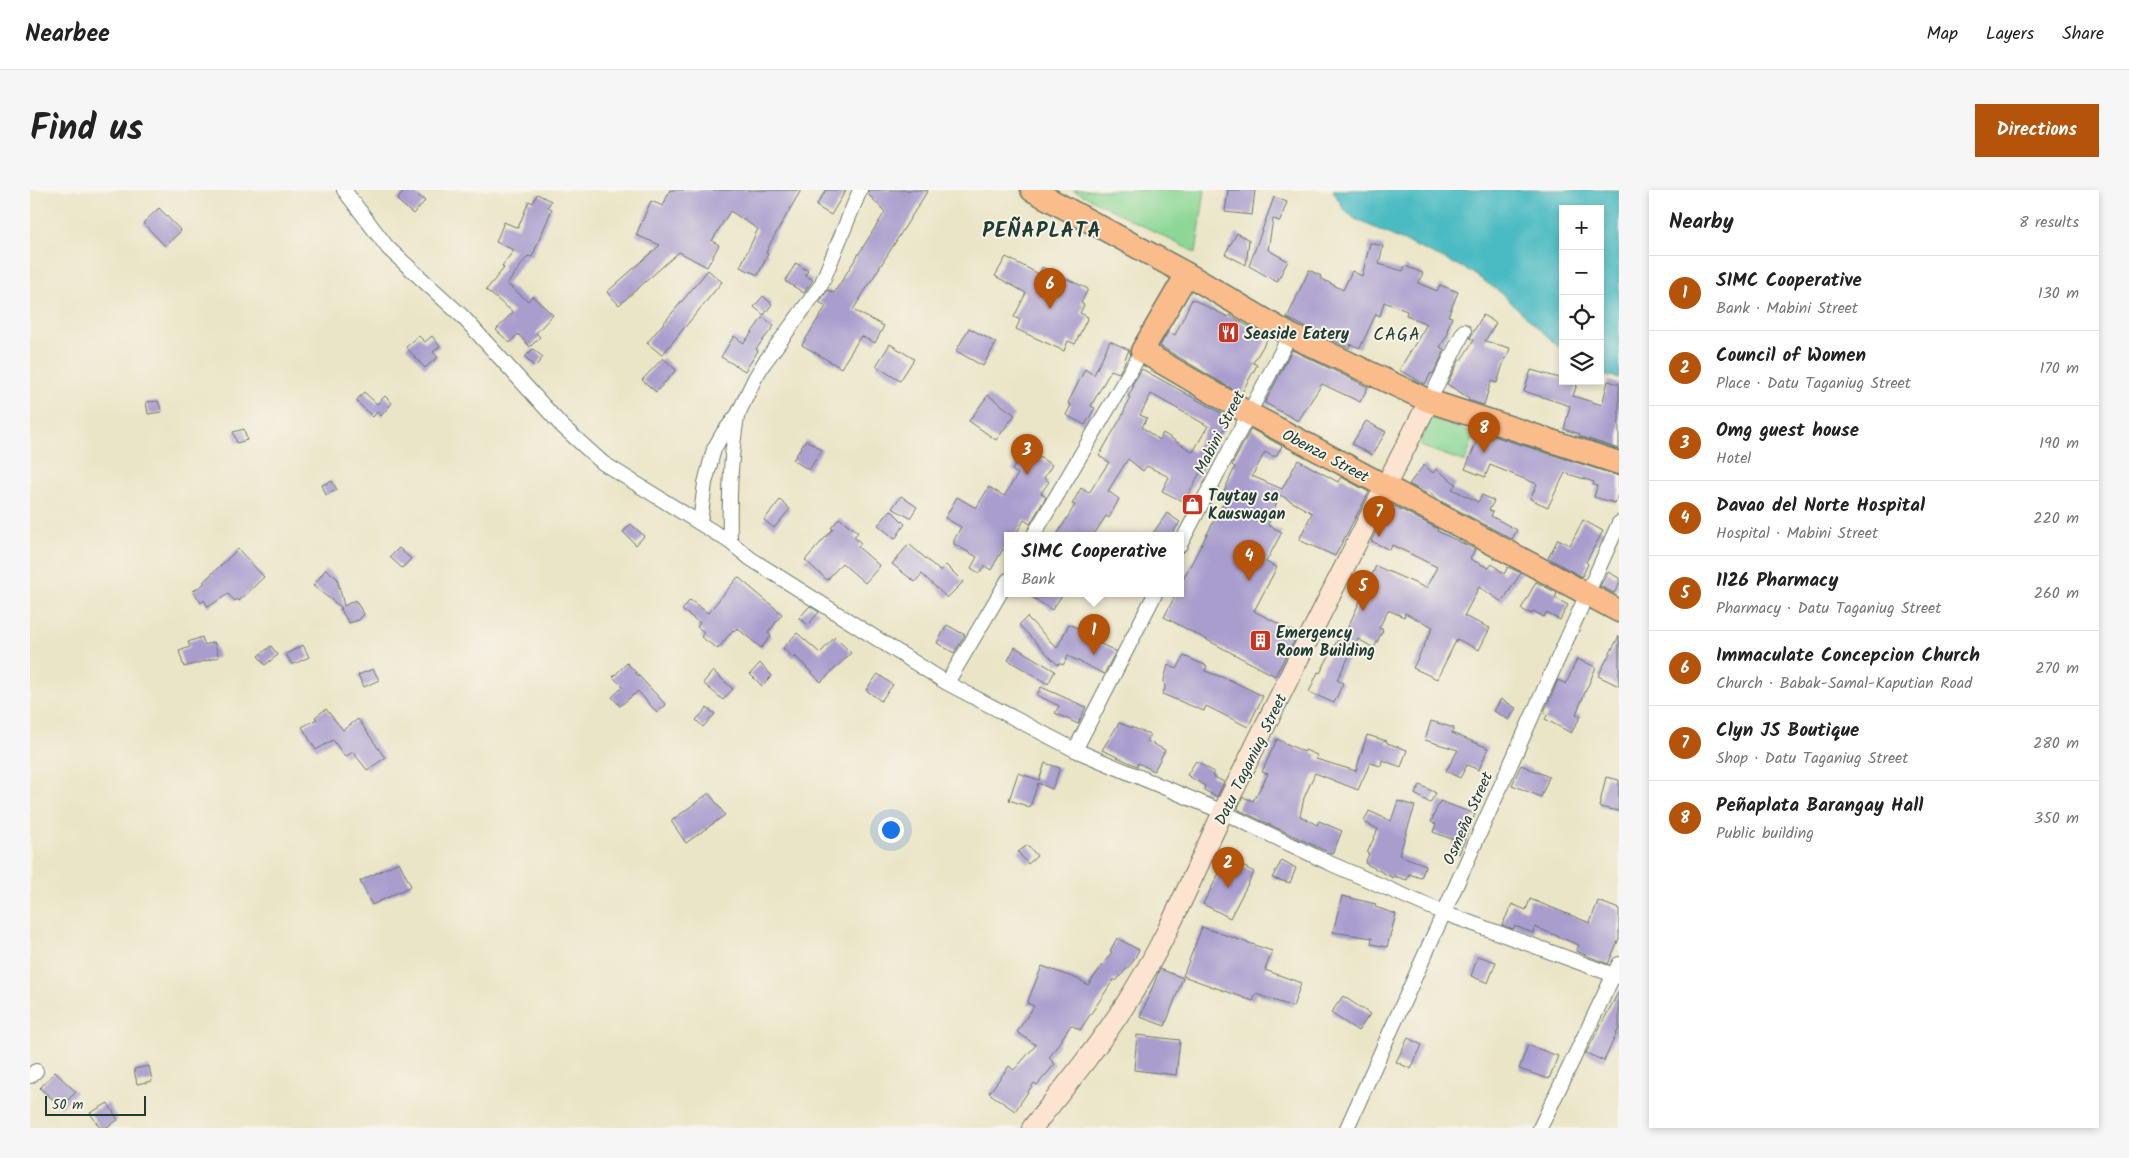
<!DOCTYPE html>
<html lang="en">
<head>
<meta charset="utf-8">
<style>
  body { margin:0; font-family:Kalam,sans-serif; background:#f6f6f6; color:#222 }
  .controls { position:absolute; right:15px; top:15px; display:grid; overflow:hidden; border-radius:0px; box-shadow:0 2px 8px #0003 }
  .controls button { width:45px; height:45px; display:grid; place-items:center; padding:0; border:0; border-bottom:1px solid #e0e0e0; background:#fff; color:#222; font:25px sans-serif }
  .scale { position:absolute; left:15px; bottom:12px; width:101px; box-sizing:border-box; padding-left:5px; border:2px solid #1f3d34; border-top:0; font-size:14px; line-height:18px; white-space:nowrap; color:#1f3d34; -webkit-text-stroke:4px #f7f3e8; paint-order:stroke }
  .you { position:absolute; left:860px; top:639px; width:18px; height:18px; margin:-12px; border:4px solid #fff; border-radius:50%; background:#1a73e8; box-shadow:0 0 0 8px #1a73e833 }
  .badge { display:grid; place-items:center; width:32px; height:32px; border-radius:50%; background:#b45309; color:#fff; font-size:16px; font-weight:700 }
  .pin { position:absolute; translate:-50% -41px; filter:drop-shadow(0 1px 2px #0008) }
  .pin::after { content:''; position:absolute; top:26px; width:18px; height:15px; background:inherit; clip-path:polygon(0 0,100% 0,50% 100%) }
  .popup { position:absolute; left:974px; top:342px; width:180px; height:65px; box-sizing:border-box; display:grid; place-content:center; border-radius:0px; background:#fff; filter:drop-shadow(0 1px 4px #0005); font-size:16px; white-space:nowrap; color:#767676 }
  .popup b { font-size:19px; color:#222 }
  .popup::after { content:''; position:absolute; left:50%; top:100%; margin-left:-10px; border:10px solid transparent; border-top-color:#fff }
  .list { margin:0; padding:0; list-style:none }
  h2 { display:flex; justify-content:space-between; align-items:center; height:65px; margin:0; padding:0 20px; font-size:21px }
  h2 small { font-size:16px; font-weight:400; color:#767676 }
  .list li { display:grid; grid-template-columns:32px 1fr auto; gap:15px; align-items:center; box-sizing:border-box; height:75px; padding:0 20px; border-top:1px solid #e0e0e0 }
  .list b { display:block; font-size:19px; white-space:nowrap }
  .list p { margin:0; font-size:16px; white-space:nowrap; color:#767676 }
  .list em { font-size:16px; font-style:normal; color:#767676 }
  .icon { flex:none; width:28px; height:28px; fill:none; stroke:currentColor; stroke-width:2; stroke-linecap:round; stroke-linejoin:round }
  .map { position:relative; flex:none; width:1589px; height:938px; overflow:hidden; border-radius:0px }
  header { display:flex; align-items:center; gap:30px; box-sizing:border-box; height:70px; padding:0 25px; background:#fff; border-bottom:1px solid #e0e0e0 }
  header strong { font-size:24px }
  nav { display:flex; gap:28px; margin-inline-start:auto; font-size:18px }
  .intro { display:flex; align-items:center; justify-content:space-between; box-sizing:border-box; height:120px; padding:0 30px }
  h1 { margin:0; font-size:35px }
  .button { padding:12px 22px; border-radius:0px; background:#b45309; color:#fff; font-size:18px; font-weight:700 }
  main { display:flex; gap:30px; padding:0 30px }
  aside { flex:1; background:#fff; border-radius:0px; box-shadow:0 2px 8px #0003 }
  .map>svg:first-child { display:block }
</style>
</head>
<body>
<header>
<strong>Nearbee</strong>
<nav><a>Map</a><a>Layers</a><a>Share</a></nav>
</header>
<div class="intro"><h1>Find us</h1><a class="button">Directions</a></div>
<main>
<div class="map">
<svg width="1589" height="938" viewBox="0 0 1589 938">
  <rect width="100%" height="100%" fill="#f7f3e8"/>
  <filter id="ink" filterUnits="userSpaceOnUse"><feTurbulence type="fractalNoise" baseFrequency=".02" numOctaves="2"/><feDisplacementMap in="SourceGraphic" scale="10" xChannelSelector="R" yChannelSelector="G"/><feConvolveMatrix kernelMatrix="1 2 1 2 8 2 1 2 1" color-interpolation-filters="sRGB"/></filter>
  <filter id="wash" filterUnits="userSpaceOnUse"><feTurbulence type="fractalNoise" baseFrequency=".0096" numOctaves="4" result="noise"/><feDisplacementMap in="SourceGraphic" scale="20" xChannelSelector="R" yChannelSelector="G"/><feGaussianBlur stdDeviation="1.12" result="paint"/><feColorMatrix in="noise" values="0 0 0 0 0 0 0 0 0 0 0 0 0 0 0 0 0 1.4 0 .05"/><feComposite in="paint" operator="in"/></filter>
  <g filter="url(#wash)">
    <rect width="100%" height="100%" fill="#ebe5c7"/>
    <path fill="#8bd795" stroke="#558a64" d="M1043 0H1175L1166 63Z
      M1400 228 1445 244 1435 272 1390 256Z"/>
    <path fill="#4cbbc3" stroke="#367c7c" d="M1303 0H1589V188L1570 184V19H1533V161L1470 102 1438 80 1325 29 1314 20Z"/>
    <g id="blocks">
      <path fill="#a99dce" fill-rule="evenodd" d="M375 0H381L395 11 383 24 367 10Z
        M640 0H771L741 52 736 63 738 64 728 85 710 77 728 39 700 21 682 51 689 55 677 77 649 62 589 115 577 102 630 55 606 45 621 11 633 16Z
        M796 0H816L801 25 786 16Z
        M839 0H898L823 120 854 136 845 153 831 146 811 178 772 155 796 116 789 112 798 100 804 103 855 22 838 4Z
        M1198 0H1225L1222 25 1195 22Z
        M507 4 521 11 518 17 522 19 502 67 498 66 477 94 498 111 502 106 523 125 506 143 510 147 500 157 488 144 480 153 466 140 483 122 456 100 474 78 472 76 484 60 466 52 474 32 488 38 499 11 503 13Z
        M1244 7 1257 12 1250 31 1243 29 1238 60 1258 71 1247 92 1219 76Z
        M129 18 151 41 135 56 113 33Z
        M1207 43 1219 50 1216 75 1195 64Z
        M1340 53 1353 56 1349 74 1373 81 1375 76 1393 83 1388 93 1407 101 1410 95 1428 102 1418 126 1422 127 1417 141 1419 142 1410 157 1415 160 1403 184 1401 183 1395 194 1369 180 1397 134 1376 125 1377 121 1354 112 1350 126 1346 124 1330 158 1320 154 1319 158 1257 128 1279 80 1291 86 1290 88 1313 100 1322 81 1332 86Z
        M976 67 1009 84 1012 77 1058 99 1051 113 1054 115 1050 123 1058 127 1045 154 1038 151 1034 161 986 139 990 130 984 127 996 103 965 86Z
        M766 73 778 81 775 85 783 90 774 103 755 91Z
        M678 80 692 92 632 165 617 153Z
        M733 106 742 114 734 125 724 117Z
        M1162 109 1198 127 1199 125 1238 148 1223 173 1227 175 1211 204 1130 156 1138 142 1145 145Z
        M1453 125 1466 133 1455 151 1480 158 1477 168H1475L1467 193 1461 191 1454 215 1438 210 1439 208 1417 194 1430 169 1431 170 1444 150 1440 148Z
        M733 127 744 136 726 159 728 161 715 181 691 167 704 146 714 153Z
        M939 138 966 153 953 176 926 161Z
        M389 146 395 152 402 146 410 156 403 162 408 167 395 178 376 157Z
        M1080 151 1099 160 1095 169 1096 170 1089 183 1081 180 1061 216 1065 218 1055 235 1036 225 1041 215 1038 213 1055 179 1064 185Z
        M860 154 884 169 870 191 846 176Z
        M503 159 513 167 505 177 495 167Z
        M1262 160 1338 197 1330 212 1292 194 1268 231 1235 213Z
        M633 168 646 180 626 202 612 190Z
        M1112 179 1200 228 1155 310H1150L1132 301 1139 287 1117 276 1113 281 1098 269 1078 301 1089 309 1079 328 1076 326 1063 346H1026L1045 315 1042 314 1051 298 1059 303 1079 272 1069 266 1092 226 1100 207 1098 206 1104 196 1102 195ZM1121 204 1178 236 1163 262 1133 243 1129 250 1112 237 1117 228 1110 225Z
        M1501 180 1533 189V191H1548L1543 206 1572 215 1578 191 1589 194V259L1549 246 1550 244 1534 239 1540 216 1494 201Z
        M334 202 347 214 355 206 362 213 351 226 347 222 343 227 326 211Z
        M958 205 985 225 966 250 939 231Z
        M128 211 132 222 118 224 116 212Z
        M1336 231 1356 242 1342 265 1322 254Z
        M214 239 217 250 207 253 203 242Z
        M1221 239 1252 256 1246 266H1242L1235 262 1222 286 1252 299 1268 270 1308 292 1311 287 1339 302 1305 366 1269 350 1282 323 1250 305 1238 335 1252 342 1236 372 1247 377 1224 421 1268 444 1245 486 1134 427 1146 404H1150V395L1195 310 1191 308 1205 277 1202 275Z
        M1451 242 1589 286V302L1585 313 1564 307 1567 296 1563 295 1564 292 1535 283 1518 317 1500 309 1507 294 1460 275 1455 287 1435 279Z
        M776 250 792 260 779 280 763 270Z
        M996 259 1022 275 1014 288 1019 292 1011 303 1016 307 1000 334 994 330 985 346H978V363L973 359 961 380 955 376 949 383 941 378 947 367 924 354V350L931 337 915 328 927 307 946 318 959 297 974 306 988 284 982 280Z
        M1394 275 1403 283 1406 279 1426 294 1422 299 1448 312 1452 305 1464 311 1459 320 1463 322 1461 326 1487 340 1482 349 1407 309 1397 301 1395 303 1379 294Z
        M302 291 307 300 296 305 292 295Z
        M871 306 887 317 880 328 862 318Z
        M750 310 760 319 744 338 734 330Z
        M1360 314 1408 339 1407 341 1445 359 1440 369 1459 378 1462 374 1474 384 1478 377 1491 383 1472 412 1449 397 1434 426 1460 438 1449 460 1427 449 1407 489 1383 478 1403 437 1375 423 1374 427 1358 420 1349 438 1353 440 1344 458 1328 449 1307 490 1313 493 1304 513 1279 502 1288 482 1290 483 1309 447 1313 448 1346 376 1396 398 1407 377 1362 355 1360 360 1341 351Z
        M861 320 875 334 865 349 848 335Z
        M1137 323 1150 332 1140 346H1121Z
        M809 328 828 342 824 347 831 353 828 357 850 376 835 393 812 373 797 390 775 370 803 339 801 338Z
        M1553 330 1573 341 1556 372 1558 374 1552 387 1518 368 1528 349 1540 355Z
        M601 334 614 346 606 355 593 342Z
        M879 354 910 381 916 375 933 392 917 408 892 384 885 392 862 374Z
        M369 358 381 369 372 378 360 367Z
        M208 359 234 387 209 411 207 409 205 411 198 404 178 417 174 410 171 413 163 401 174 394V391Z
        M296 379 307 388 314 416 325 410 334 424 329 430 319 433 310 419 312 418 283 396Z
        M1578 382 1589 388V395L1584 403 1570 396Z
        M708 387 752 424 738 443 741 446 731 458 707 438 704 441 703 440 688 459 671 447 674 442 667 437 670 433 652 420 660 410 678 423Z
        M1506 392 1527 403 1525 408 1538 415 1530 430 1516 423 1514 427 1503 421 1501 424 1491 419Z
        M997 404H1033L1022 420Z
        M780 416 789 422 778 435 769 428Z
        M997 427 1027 458 1039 434 1055 442 1060 431 1071 436 1064 451 1086 461 1074 484 1038 466 1033 475 1029 473 1028 475 989 435Z
        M917 435 935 445 924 463 907 453Z
        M767 443 790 463 805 447 821 463 791 492 765 466 764 468 753 458Z
        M1589 446V496L1568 486Z
        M172 447 175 455 184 452 189 467 154 477 149 461 160 457 158 452Z
        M273 455 279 467 262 475 256 464Z
        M241 456 248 465 235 475 228 466Z
        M985 457 1025 481 1018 494 978 470Z
        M1154 466 1177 476 1175 481 1200 490 1233 506 1218 537 1176 516 1174 521 1132 504 1135 499 1134 490 1138 475 1147 479Z
        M1547 469 1566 477 1546 524 1551 526 1541 543 1515 529 1518 524 1514 522 1528 490 1536 494Z
        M597 473 636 515 627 523 608 501 590 516 582 507 593 497 583 487Z
        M730 473 742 486 732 496 720 484Z
        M343 479 349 490 334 497 328 485Z
        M683 481 703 499 693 510 673 493Z
        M848 484 863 495 851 511 836 500Z
        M1011 497 1056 517 1048 534 1025 523 1029 516 1007 505Z
        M1471 509 1486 518 1479 530 1464 521Z
        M677 518 685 524 673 537 666 530Z
        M296 519 313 540 328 529 355 568 337 580 323 562 315 567 303 550 286 560 272 537 287 529 285 527Z
        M1401 531 1424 538 1422 543 1458 558 1449 580 1437 575 1430 588 1416 581 1428 560 1395 550Z
        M1089 533 1120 544 1117 551 1135 560 1124 581 1108 573 1107 576 1072 560Z
        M1337 545 1357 551V553L1377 560 1371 577 1352 570 1351 576 1340 573 1328 600 1285 583 1274 608 1270 626 1287 635 1289 631 1312 641 1302 664 1209 620 1208 617 1213 607 1223 611 1238 584 1232 582 1247 549 1274 562 1275 560 1287 565 1286 569 1326 581Z
        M1166 571 1184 582 1182 586 1194 592 1187 607 1174 600 1175 596 1157 585Z
        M1015 573 1030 578 1022 599 1008 593 1000 617 979 610 988 583 1009 590Z
        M1491 575 1519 587 1511 607 1482 595Z
        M1576 587 1589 590V621L1569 617Z
        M1390 595 1406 603 1400 613 1385 604Z
        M679 603 695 625 656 653 641 631Z
        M1368 611 1385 616 1369 665 1396 675 1391 688 1379 684 1377 690 1364 686 1363 688 1335 673 1339 664 1337 663 1348 639 1334 632 1339 621 1361 631Z
        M1410 611 1445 624 1429 664 1419 660 1424 650 1403 642 1406 634 1401 632Z
        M998 655 1007 666 998 674 988 662Z
        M1197 668 1224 682 1200 728 1173 714Z
        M1252 670 1266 678 1260 693 1242 688Z
        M369 672 381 696 342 715 330 691Z
        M1312 706 1346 714 1345 717 1366 724 1357 757 1341 754 1342 748 1303 742Z
        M1500 709 1560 733 1568 711 1589 719V749L1578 774 1546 761 1549 755 1505 737 1503 743 1485 736 1483 739 1472 735 1482 714 1496 720Z
        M1172 737 1242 761 1235 780 1271 793 1263 817 1226 804 1223 811 1153 786Z
        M1087 748 1109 760 1102 773 1086 791 1084 789 1050 840 1041 835 1019 868 1025 874 1007 895 1004 893 985 921 959 903 979 876 984 880 1006 855 987 842 1004 816 997 813 1012 776 1050 790 1058 795 1082 762 1080 761Z
        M1448 766 1466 772 1458 793 1441 786Z
        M1130 779 1153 788 1135 836 1110 827Z
        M1589 801V838L1574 871 1556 863Z
        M1313 806 1340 824 1328 841 1301 823Z
        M1107 845 1150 850 1146 885 1104 880Z
        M1378 848 1392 855 1381 879 1366 872Z
        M1498 855 1528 866 1519 889 1489 879Z
        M119 876 122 891 107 894 104 879Z
        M25 882 46 902 31 917 10 898Z
        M78 913 88 930 75 938H70L60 923Z"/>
    </g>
  </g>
  <g filter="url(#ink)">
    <use href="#blocks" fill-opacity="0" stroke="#667867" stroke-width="1"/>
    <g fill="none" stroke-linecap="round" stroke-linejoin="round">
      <defs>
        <path id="minor" d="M314 0 358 58 432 126 532 236 573 273 700 352 721 369 917 493 1045 560 1193 622 1297 672 1414 723 1589 787
          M1399 211 1434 141
          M670 333 675 293 684 259 693 243 708 224 725 188 734 173 791 95 830 0
          M1003 346 1112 161
          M700 352C699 310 700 268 707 227
          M1150 355 1260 145
          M917 493 978 390
          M1045 560 1125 404
          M0 886 6 881
          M1317 938 1589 333
          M1510 938 1589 774"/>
        <path id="secondary" d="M1002 938C1034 898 1067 858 1095 815 1135 754 1162 687 1193 622 1260 484 1329 347 1399 211"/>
        <path id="primary" d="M1002 0 1157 84 1260 145 1399 211 1589 273
          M1157 84 1112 161 1218 223 1589 421"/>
      </defs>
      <use href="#minor" stroke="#667867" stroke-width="16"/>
      <use href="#secondary" stroke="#667867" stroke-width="22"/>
      <use href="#primary" stroke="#667867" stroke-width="25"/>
      <use href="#minor" stroke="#fff" stroke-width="14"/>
      <use href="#secondary" stroke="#fde4d1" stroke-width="20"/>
      <use href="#primary" stroke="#fabc8b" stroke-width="22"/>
    </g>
  </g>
  <defs>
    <symbol id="restaurant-square" viewBox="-11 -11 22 22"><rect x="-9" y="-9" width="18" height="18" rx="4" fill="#c8321e" stroke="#f7f3e8"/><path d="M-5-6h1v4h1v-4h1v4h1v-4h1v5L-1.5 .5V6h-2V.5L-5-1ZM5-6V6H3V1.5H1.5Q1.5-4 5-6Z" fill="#fff"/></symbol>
    <symbol id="shop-square" viewBox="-11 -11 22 22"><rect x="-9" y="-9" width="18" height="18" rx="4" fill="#c8321e" stroke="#f7f3e8"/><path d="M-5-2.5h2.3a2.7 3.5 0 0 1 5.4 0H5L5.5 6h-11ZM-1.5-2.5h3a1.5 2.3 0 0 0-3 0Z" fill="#fff"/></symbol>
    <symbol id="building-square" viewBox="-11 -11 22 22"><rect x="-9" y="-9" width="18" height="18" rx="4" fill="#c8321e" stroke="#f7f3e8"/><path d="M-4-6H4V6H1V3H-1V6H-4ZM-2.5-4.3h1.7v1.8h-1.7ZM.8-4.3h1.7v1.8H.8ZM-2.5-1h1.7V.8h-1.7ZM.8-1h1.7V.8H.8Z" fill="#fff"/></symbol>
  </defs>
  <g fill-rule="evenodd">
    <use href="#restaurant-square" x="1186" y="130" width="25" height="25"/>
    <use href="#shop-square" x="1150" y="302" width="25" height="25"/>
    <use href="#building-square" x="1218" y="438" width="25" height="25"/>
  </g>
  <g text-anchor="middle" stroke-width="4" stroke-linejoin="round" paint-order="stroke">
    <g font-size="16" font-weight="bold" fill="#1f3d34" stroke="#f7f3e8" text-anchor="start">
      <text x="1214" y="149">Seaside Eatery</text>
      <text x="1178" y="311">Taytay sa<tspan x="1178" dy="18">Kauswagan</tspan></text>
      <text x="1246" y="448">Emergency<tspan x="1246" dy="18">Room Building</tspan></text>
    </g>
    <g font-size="16" fill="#1f3d34" stroke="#f7f3e8">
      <text transform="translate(1189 242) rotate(-63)" y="6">Mabini Street</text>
      <text transform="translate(1296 265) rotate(28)" y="6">Obenza Street</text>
      <text transform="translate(1220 569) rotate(-64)" y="6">Datu Taganiug Street</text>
      <text transform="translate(1437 628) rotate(-66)" y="6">Osmeña Street</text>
    </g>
    <g font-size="18" letter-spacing="1" fill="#1f3d34" stroke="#f7f3e8">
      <text x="1367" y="150">CAGA</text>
    </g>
    <g font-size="21" font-weight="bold" letter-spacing="1" fill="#1f3d34" stroke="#f7f3e8">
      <text x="1012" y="47">PEÑAPLATA</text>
    </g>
  </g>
</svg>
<div class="controls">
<button>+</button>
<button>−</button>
<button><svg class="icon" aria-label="locate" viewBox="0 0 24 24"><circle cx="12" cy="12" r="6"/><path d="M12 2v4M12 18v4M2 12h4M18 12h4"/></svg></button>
<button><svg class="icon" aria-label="layers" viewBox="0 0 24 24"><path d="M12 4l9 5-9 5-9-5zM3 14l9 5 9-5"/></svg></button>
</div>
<div class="scale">50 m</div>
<div class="you"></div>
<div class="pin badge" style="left:1064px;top:465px">1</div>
<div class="popup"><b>SIMC Cooperative</b>Bank</div>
<div class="pin badge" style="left:1198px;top:698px">2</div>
<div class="pin badge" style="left:997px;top:285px">3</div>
<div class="pin badge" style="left:1219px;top:391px">4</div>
<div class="pin badge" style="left:1333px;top:421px">5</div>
<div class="pin badge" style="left:1020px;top:119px">6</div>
<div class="pin badge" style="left:1349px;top:347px">7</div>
<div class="pin badge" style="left:1454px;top:263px">8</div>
</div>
<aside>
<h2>Nearby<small>8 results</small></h2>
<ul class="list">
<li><span class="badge">1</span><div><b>SIMC Cooperative</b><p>Bank · Mabini Street</p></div><em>130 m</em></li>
<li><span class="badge">2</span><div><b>Council of Women</b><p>Place · Datu Taganiug Street</p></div><em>170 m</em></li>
<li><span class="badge">3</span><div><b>Omg guest house</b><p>Hotel</p></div><em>190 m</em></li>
<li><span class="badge">4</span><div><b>Davao del Norte Hospital</b><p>Hospital · Mabini Street</p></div><em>220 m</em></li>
<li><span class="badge">5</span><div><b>1126 Pharmacy</b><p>Pharmacy · Datu Taganiug Street</p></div><em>260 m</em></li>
<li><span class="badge">6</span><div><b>Immaculate Concepcion Church</b><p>Church · Babak-Samal-Kaputian Road</p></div><em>270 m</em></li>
<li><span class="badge">7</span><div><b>Clyn JS Boutique</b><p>Shop · Datu Taganiug Street</p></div><em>280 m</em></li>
<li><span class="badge">8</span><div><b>Peñaplata Barangay Hall</b><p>Public building</p></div><em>350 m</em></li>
</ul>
</aside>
</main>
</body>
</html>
